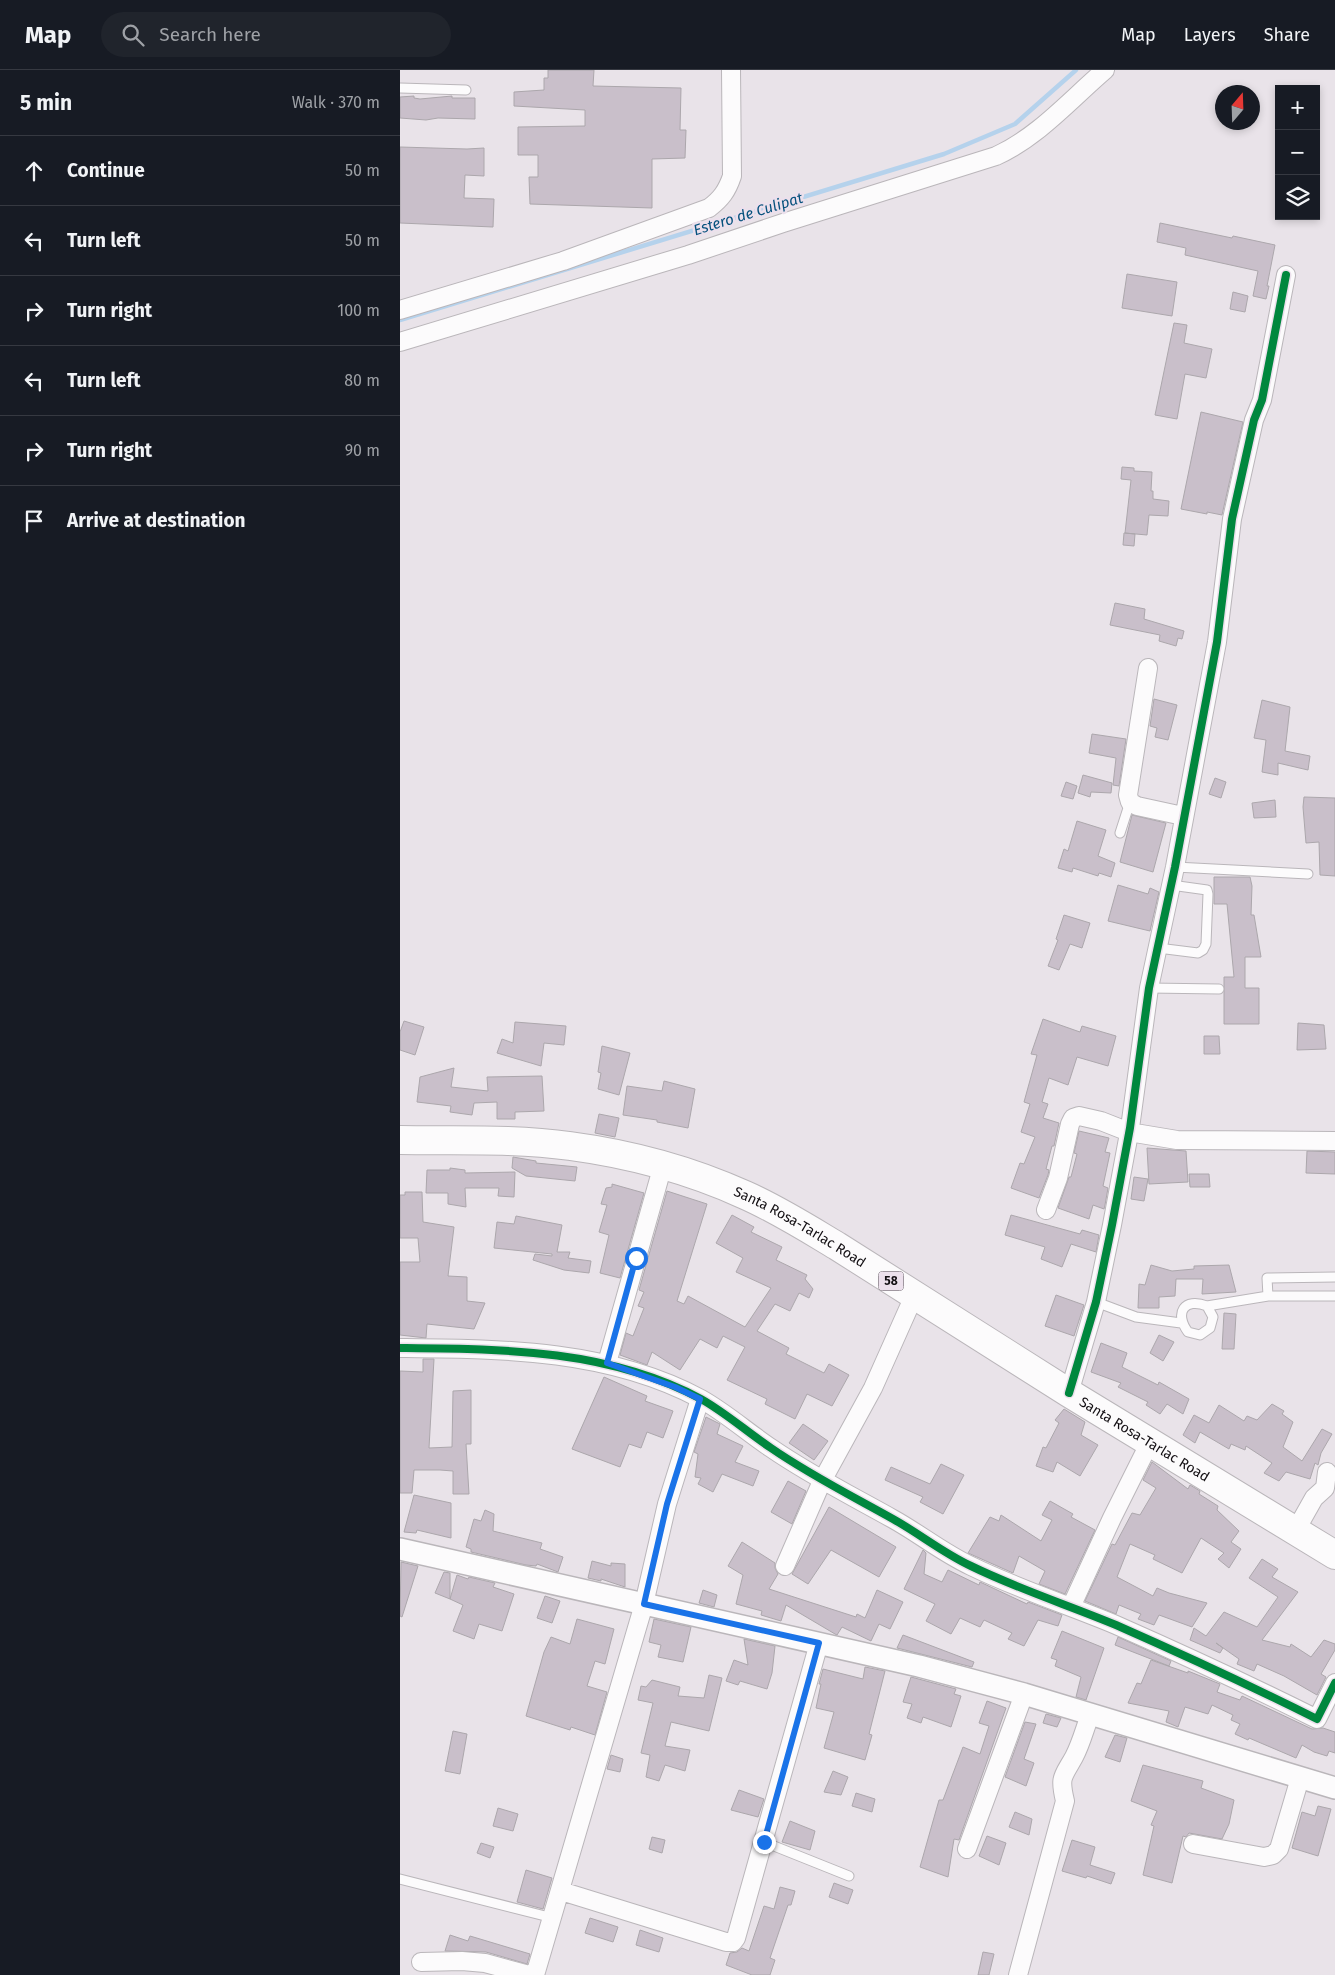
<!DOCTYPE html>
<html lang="en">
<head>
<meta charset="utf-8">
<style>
  body { margin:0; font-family:"Fira Sans",sans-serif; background:#20242c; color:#f1f3f6 }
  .controls { position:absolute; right:15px; top:15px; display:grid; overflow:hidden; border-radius:0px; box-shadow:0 2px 8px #0003 }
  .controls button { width:45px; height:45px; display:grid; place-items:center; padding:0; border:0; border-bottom:1px solid #363941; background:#171b24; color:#f1f3f6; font:25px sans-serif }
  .compass { position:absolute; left:815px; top:15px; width:45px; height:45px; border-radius:50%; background:#171b24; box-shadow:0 2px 8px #0003; rotate:19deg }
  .stop { position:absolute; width:15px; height:15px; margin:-11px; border:4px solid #1a73e8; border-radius:50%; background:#fff }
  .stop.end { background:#1a73e8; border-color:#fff; box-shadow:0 1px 5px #0008 }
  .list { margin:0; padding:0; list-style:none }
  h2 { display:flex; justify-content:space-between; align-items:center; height:65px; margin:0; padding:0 20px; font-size:21px }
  h2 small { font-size:16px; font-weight:400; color:#9ea1a6 }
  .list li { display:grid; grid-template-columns:32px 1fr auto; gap:15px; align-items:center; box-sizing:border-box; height:70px; padding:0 20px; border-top:1px solid #363941 }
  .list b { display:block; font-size:19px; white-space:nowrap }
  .list em { font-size:16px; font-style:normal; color:#9ea1a6 }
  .icon { flex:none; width:28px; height:28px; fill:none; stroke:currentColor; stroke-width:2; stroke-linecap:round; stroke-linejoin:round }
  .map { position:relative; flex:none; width:935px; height:1905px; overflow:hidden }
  header { display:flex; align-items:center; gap:30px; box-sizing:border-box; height:70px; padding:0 25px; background:#171b24; border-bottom:1px solid #363941 }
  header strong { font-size:24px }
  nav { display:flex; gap:28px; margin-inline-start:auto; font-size:18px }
  .search { width:350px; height:45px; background:#20242c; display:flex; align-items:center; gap:12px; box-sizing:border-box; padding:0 18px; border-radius:28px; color:#9ea1a6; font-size:19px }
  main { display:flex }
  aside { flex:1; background:#171b24 }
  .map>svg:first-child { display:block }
</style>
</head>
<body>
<header>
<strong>Map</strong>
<div class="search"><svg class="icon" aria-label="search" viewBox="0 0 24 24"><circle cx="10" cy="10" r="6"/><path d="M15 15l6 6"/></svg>Search here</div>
<nav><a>Map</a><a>Layers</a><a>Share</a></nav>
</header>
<main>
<aside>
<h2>5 min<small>Walk · 370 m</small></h2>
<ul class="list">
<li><svg class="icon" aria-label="ahead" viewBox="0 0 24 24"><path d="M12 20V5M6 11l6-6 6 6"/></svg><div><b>Continue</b></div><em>50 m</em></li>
<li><svg class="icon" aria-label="left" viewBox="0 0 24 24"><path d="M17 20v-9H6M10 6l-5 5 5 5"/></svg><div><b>Turn left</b></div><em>50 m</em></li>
<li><svg class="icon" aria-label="right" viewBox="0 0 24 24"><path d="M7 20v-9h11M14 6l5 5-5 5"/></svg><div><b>Turn right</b></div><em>100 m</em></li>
<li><svg class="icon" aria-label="left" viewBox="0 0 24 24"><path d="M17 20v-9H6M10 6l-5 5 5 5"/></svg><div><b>Turn left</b></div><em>80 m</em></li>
<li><svg class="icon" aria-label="right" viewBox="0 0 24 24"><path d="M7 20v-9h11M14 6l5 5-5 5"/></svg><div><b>Turn right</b></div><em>90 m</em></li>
<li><svg class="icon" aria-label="arrive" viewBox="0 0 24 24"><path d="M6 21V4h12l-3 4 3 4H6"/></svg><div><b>Arrive at destination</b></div></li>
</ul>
</aside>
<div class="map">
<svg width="935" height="1905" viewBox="0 0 935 1905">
  <rect width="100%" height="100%" fill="#e9e3e9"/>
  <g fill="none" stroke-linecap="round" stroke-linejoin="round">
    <path stroke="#b5d2ec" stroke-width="4.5" d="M0 250 544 84 615 54 676 0"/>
  </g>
  <path fill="#c9bfca" stroke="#aca7ac" d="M148 0H194L193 16 281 18 280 60H286L285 88 252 89V138L130 134 129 107H138V85H118V57L185 56V40L114 36V22L144 20V8H148Z
    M14 26V28L20 29 52 26V28H75V49L38 48 26 50 0 48V27Z
    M0 77 67 79 84 78V106L65 105 64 128 94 129 93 157 0 153Z
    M760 153 832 168 833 166 875 175 867 216H869L866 229 853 226 858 201 785 185 786 178 757 172Z
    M727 204 777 212 772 246 722 238Z
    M833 222 848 226 845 242 830 239Z
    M774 253 787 255 784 273 812 279 806 308 785 304 777 349 755 345Z
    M801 342 843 352 822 445 807 442V444L781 439Z
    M722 397 734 398V401L752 402 751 421H753V429L769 431 768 446 749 445 747 465 725 463 731 410 721 409Z
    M724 463 735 464 734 476 723 475Z
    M715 533 745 539 744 549 784 561 782 569 778 568 776 576 759 571 760 565 710 555Z
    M754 629 777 635 768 670 755 667 757 658 750 656Z
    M862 630 890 637 885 681 910 686 908 700 878 693V705L862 702 866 670 854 668Z
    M692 664 726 669 719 716 713 715 716 688 689 683Z
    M683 705 712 713 711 723 691 722 690 727 678 723Z
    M815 708 826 712 821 728 809 724Z
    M666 712 677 716 673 729 661 726Z
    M904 727 935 728V806L920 805 919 772 906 773 903 737Z
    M875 730 876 747 854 748 852 733Z
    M732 745 766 753 753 802 720 792Z
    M677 751 706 760 698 786 715 793 711 807 699 803 698 806 673 798 672 802 658 798 664 779 668 781Z
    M814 807H850L852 816 851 845H854L861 887H845V918H859V954H824V907H834L827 834H814Z
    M718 815 748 824 750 818 759 822 750 861 708 851Z
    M664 845 690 853 682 878 670 874 659 900 648 896 658 870 656 869Z
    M643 949 680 962 682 956 716 966 708 996 677 987 668 1015 649 1008 642 1032 648 1034 643 1048 659 1053 654 1076H652L646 1099 649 1100 648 1105 639 1128 611 1118 620 1093 624 1094 635 1067 621 1062 630 1034 624 1032 637 985 631 984Z
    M4 951 24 957 15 985 0 980V962Z
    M115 952 166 956 164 975 144 973 141 996 97 983 102 969 113 973Z
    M898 953 924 955 926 979 897 980Z
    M804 966H819L820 984H804Z
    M202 976 230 983 219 1025 198 1019 201 1003 198 1002Z
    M54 998 51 1017 88 1021 87 1007 142 1006 144 1041 115 1042V1049H97V1032L74 1033 72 1045 50 1042 51 1036 17 1032 20 1007Z
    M264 1011 295 1019 288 1058 257 1052V1050L223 1045 227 1016 262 1021Z
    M199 1044 219 1048 215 1067 195 1063Z
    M679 1061 709 1068 705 1082 710 1083 703 1116 708 1118 705 1135 704 1139 693 1135 689 1149 658 1138 669 1107H671L677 1084 674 1083Z
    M747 1078 786 1081 788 1112 749 1114Z
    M907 1081 935 1082V1104L906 1103Z
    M113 1087 136 1091V1093L177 1097 175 1111 126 1106 112 1098Z
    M50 1098 65 1100V1103L115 1102 114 1127 98 1126 99 1118H65L66 1137 48 1134V1123H26L27 1100H50Z
    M789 1104H809L810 1117H790Z
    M734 1107 748 1109 744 1131 731 1129Z
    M212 1114 244 1123 220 1208 200 1203 209 1165 199 1162 207 1135 201 1134 206 1118 212 1117Z
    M267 1121 307 1134 277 1231 284 1234 288 1226 345 1257 371 1218 336 1202 343 1188 316 1173 332 1145 354 1157 351 1162 382 1177 376 1190 407 1205 405 1209 413 1219 409 1228 399 1223 390 1241 375 1234 357 1261 389 1278 386 1284 424 1303 429 1294 449 1305 432 1336 407 1324 395 1349 365 1334 367 1329 327 1310 345 1277 323 1266 317 1278 300 1269 280 1300 252 1282 247 1295 220 1285 226 1263 233 1266 244 1238 238 1236 244 1222 239 1220Z
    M5 1122H22L23 1152 54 1157 48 1206 67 1207V1231L85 1233 74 1259 27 1254 26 1268 0 1265V1192H20L18 1168H0V1125H5Z
    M611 1145 680 1164 682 1160 699 1165 696 1182 671 1174 662 1197 641 1189 645 1177 605 1165Z
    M116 1146 162 1155 157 1182H170L168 1188 191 1191 189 1203 164 1200 133 1190 135 1184 152 1186V1184L94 1178 97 1152 114 1154Z
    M751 1195 772 1201 794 1199V1196L829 1195 836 1222 802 1224 803 1209H776L775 1226 759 1227V1238H738L739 1214 745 1215Z
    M656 1225 684 1235 674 1266 645 1256Z
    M824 1243 836 1244 834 1279H822Z
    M759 1265 774 1272 763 1291 750 1283Z
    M701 1273 727 1283 722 1297 758 1315 759 1312 789 1329 783 1344 767 1334 760 1344 746 1335 748 1332 718 1317 721 1313 691 1302Z
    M23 1289H34L29 1378 52 1377 53 1321 71 1320V1374H66L69 1424H53V1401L40 1400H14L12 1423H0V1301L23 1302Z
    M204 1307 247 1326 245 1331 273 1341 263 1368 247 1362 241 1378 229 1374 220 1397 172 1379Z
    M872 1334 884 1341 882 1344 893 1352 883 1377 902 1391 922 1359 932 1364 921 1383 918 1395 915 1393 910 1409 886 1402 879 1411 864 1403 872 1393 846 1376 845 1380 831 1374 829 1379 800 1362 795 1373 783 1365 794 1345 809 1353 819 1335 844 1351 847 1346 857 1350Z
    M664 1339 685 1352 681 1365 698 1375 680 1406 657 1392 653 1402 636 1396 643 1377 646 1378 659 1353 655 1350Z
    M306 1347 320 1354 317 1364 343 1376 335 1392 359 1401 353 1416 322 1404 313 1422 298 1414 301 1408 295 1407 298 1384 294 1382Z
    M403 1354 428 1371 414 1390 389 1373Z
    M752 1392 788 1419 790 1415 800 1421 799 1424 818 1436 817 1440 839 1461 831 1472 841 1479 829 1498 818 1489 824 1483 801 1468 782 1503 753 1489 755 1485 730 1474 717 1507 753 1526 757 1518 769 1523 807 1533 792 1557 759 1545 754 1555 738 1549 741 1544 719 1535 716 1544 685 1531 712 1474 715 1475 732 1443 740 1445 756 1418 743 1410Z
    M541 1394 564 1405 543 1444 520 1432 523 1427 485 1410 491 1397 530 1414Z
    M388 1411 406 1421 392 1454 371 1442Z
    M14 1425 51 1433V1468L17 1460 16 1463 4 1462Z
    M650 1431 673 1444 671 1447 695 1460 665 1524 639 1514 645 1501 619 1486 613 1503 568 1483 590 1447 599 1451 601 1445 641 1471 652 1450 642 1445Z
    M429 1437 496 1477 479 1507 431 1480 408 1514 392 1504Z
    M85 1440 94 1444 93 1461 142 1473 140 1479 163 1487 158 1502 137 1494 136 1496 126 1495 71 1482V1479L66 1477 74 1449 81 1451Z
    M342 1472 375 1493V1498L378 1504 369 1519 456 1547 457 1544 465 1548 477 1520 503 1532 490 1559 479 1554 471 1571 442 1557 437 1565 435 1564 386 1535 381 1551 361 1545 362 1541 336 1534 343 1505 328 1496Z
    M523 1480 526 1483 524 1504 542 1512 548 1500 579 1515 580 1512 627 1534 628 1532 662 1545 658 1556 638 1550 624 1576 608 1569 612 1563 584 1550 580 1557 560 1548 551 1564 526 1551 535 1534 504 1519Z
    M862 1489 878 1499 872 1507 898 1522 862 1570 890 1577 891 1574 911 1587 924 1570 935 1574V1580L921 1604 926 1607 917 1625 884 1606 857 1594 854 1601 837 1594 839 1589 816 1573 823 1578 820 1583 790 1570 794 1558 806 1566 824 1542 857 1557 878 1527 849 1508Z
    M192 1491 211 1496V1493L225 1494V1517L201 1509V1511L188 1508Z
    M1 1492 18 1496 2 1547 0 1546Z
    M44 1502 50 1503V1529L35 1523Z
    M57 1505 68 1509 69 1507 95 1513 93 1517 114 1524 102 1561 79 1554 74 1569 53 1561 63 1535 50 1529Z
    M303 1520 317 1525 314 1537 299 1533Z
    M145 1526 160 1531 152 1553 137 1548Z
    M177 1549 214 1559 205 1594 195 1591 187 1616 207 1622 195 1665 171 1657 170 1660 126 1646 144 1582 151 1567 170 1574Z
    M254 1549 291 1557 283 1592 258 1587 261 1575 249 1572Z
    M662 1561 704 1578 686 1630 676 1627 681 1607 655 1596 657 1590 651 1588Z
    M503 1565 574 1592 572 1597 497 1578Z
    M718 1567 771 1591 769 1596 715 1575Z
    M344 1569 375 1576 372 1603 367 1619 340 1611 338 1615 326 1611 334 1590 348 1595Z
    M751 1590 788 1603V1601L820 1614 817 1622 840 1630 842 1626 912 1659 923 1658 935 1662V1683L929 1681 927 1686 914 1682 902 1675 896 1688 849 1668 848 1670 835 1664 840 1654 831 1650 833 1645 812 1635 808 1644 785 1637 778 1657 766 1652 769 1641 728 1633 737 1613 741 1614Z
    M465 1597 485 1601 469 1664 472 1665 465 1690 424 1678 434 1642 416 1638 421 1614H419L423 1599 463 1609Z
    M309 1605 322 1608 309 1661 271 1652 265 1676 290 1680 285 1701 265 1695 259 1711 246 1707 250 1685 241 1683 253 1633 238 1630 241 1616 246 1617 252 1610 280 1617 278 1626 304 1628Z
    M511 1607 556 1619 554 1624 561 1626 551 1657 523 1647 521 1653 507 1648 512 1634 503 1632Z
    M587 1631 606 1638 559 1770 554 1769 548 1807 520 1797 539 1730H543L563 1677 580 1684 589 1656 579 1653Z
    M646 1644 661 1648 657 1657 643 1653Z
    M625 1652 636 1654 624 1689 634 1693 626 1716 605 1707Z
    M53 1661 67 1664 60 1704 45 1701Z
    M715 1665 727 1668 720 1692 705 1687Z
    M211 1685 223 1689 220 1702 207 1699Z
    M743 1695 803 1711 801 1718 834 1730 829 1754 822 1769 789 1763 786 1767 783 1766 772 1813 743 1805 754 1756 751 1755 757 1741 731 1731Z
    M433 1701 448 1707 441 1725 424 1722Z
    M339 1720 364 1729 358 1747 331 1740Z
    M456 1723 475 1729 472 1742 452 1736Z
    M918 1736 931 1739 918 1786 892 1778 902 1742 915 1746Z
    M98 1738 118 1744 113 1761 93 1756Z
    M615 1742 632 1749 629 1765 609 1757Z
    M390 1751 415 1761 410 1780 382 1772Z
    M587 1766 606 1773 599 1795 579 1786Z
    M252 1767 265 1770 262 1783 249 1779Z
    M672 1770 695 1777 690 1795 715 1803 711 1814 687 1806 686 1808 662 1801Z
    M81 1773 94 1777 90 1788 77 1783Z
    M126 1800 152 1808 143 1839 117 1832Z
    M434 1813 453 1820 448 1834 429 1827Z
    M380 1817 395 1821 391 1835H388L370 1888 375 1890 370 1905H352L326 1895 330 1883 337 1882 342 1878 349 1881 364 1836 374 1839Z
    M190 1848 218 1857 213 1872 185 1863Z
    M240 1860 263 1868 259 1882 236 1875Z
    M50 1865 68 1871 70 1866 130 1884 127 1894 86 1882 45 1881Z
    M583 1882 594 1884 589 1905H578Z"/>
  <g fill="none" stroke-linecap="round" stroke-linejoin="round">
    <defs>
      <path id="service" d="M0 18 66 20
        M720 763 730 732
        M775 797 908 804
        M758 878 798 883 803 880 806 874 808 824 807 820 771 815
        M749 918 819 919
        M868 1226 867 1208 935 1207
        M696 1232 736 1247 781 1253
        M807 1236 813 1247 810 1258 800 1265 788 1262C774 1243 784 1227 807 1236L868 1226H935
        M364 1772 449 1806
        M0 1809 153 1848"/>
      <path id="minor" d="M0 240 163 191 309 138C321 129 327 121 332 106L331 0
        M0 272 288 185 383 153 596 86C638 67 670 30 705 0
        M748 598 728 725 730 732 737 736 783 746
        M646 1140 658 1108 670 1054 673 1048 679 1046 701 1051 729 1062 777 1070 935 1071
        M0 1278C102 1279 208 1279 301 1329 326 1343 347 1362 371 1378 410 1405 452 1426 493 1449 520 1464 543 1483 571 1496 618 1519 668 1535 716 1555 784 1585 851 1616 917 1649L935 1613
        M207 1293 263 1095
        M669 1323 696 1232 712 1155 730 1058 749 918 775 797 817 572 832 449 854 350 862 330 886 205
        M896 1460 914 1428 925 1418 927 1402
        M385 1496 422 1411 473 1318 514 1226
        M671 1537 712 1448 750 1372
        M793 1774 864 1787 873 1785 879 1779 900 1708
        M567 1779 624 1624
        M161 1821 326 1872H333L336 1868 419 1573
        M21 1892 62 1891 85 1893 129 1905
        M135 1905 244 1534 267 1434 300 1329
        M618 1905 665 1731C659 1706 663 1707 674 1687 681 1674 685 1658 690 1645"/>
      <path id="tertiary" d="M0 1479 519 1596 624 1624 935 1718"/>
      <g id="trunk">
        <path id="s1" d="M0 1070C56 1071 114 1068 170 1076 230 1084 290 1100 345 1125 377 1139 407 1158 437 1176L669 1323 935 1485"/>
      </g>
    </defs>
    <use href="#service" stroke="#bab6ba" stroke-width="11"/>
    <use href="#minor" stroke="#bab6ba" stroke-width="20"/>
    <use href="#tertiary" stroke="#bab6ba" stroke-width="24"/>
    <use href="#trunk" stroke="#bab6ba" stroke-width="30"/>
    <use href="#service" stroke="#fcfbfc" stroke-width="9"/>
    <use href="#minor" stroke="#fcfbfc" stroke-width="18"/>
    <use href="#tertiary" stroke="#fcfbfc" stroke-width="21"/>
    <use href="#trunk" stroke="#fcfbfc" stroke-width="28"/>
    <defs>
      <path id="cycleway" d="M0 1278C102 1279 208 1279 301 1329 326 1343 347 1362 371 1378 410 1405 452 1426 493 1449 520 1464 543 1483 571 1496 618 1519 668 1535 716 1555 784 1585 851 1616 917 1649L935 1613
        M669 1323 696 1232 712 1155 730 1058 749 918 775 797 817 572 832 449 854 350 862 330 886 205"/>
    </defs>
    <use href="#cycleway" stroke="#ece0ec" stroke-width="11"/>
    <use href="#cycleway" stroke="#00873e" stroke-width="8"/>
  </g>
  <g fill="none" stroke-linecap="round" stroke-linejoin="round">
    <path stroke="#1a73e8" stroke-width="6" d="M236 1188 207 1293 275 1317 300 1329 267 1434 244 1534 419 1573 364 1772"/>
  </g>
  <g text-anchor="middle" stroke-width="5" stroke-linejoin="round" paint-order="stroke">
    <rect fill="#ece0ec" stroke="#544e54" stroke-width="1" x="478.5" y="1201.5" width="25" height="19" rx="4"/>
    <g font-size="12" font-weight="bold" fill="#130f13">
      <text x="491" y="1215">58</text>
    </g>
    <g font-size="14" fill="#130f13" stroke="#ece0ec">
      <text dy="5" stroke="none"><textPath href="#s1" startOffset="416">Santa Rosa-Tarlac Road</textPath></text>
      <text dy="5" stroke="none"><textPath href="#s1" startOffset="821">Santa Rosa-Tarlac Road</textPath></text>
    </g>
    <g font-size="15" font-style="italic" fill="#06517d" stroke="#ece0ec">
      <text transform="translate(348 144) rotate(-17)" y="5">Estero de Culipat</text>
    </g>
  </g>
</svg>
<div class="controls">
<button>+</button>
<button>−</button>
<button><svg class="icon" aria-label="layers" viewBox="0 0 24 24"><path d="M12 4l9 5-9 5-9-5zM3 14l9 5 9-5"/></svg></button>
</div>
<svg class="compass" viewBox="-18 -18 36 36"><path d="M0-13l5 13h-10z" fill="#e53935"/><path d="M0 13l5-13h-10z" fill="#9ea1a6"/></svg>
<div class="stop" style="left:236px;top:1188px"></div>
<div class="stop end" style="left:364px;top:1772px"></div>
</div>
</main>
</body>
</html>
